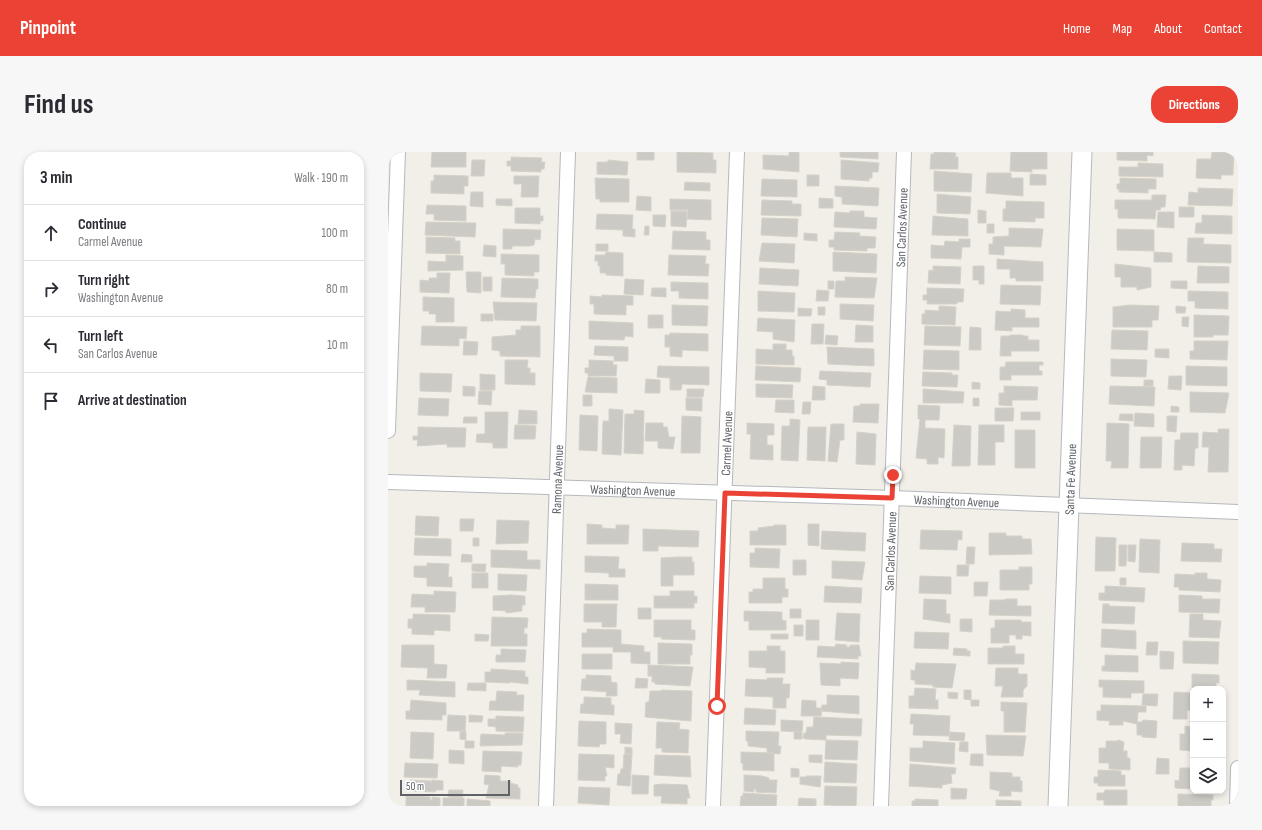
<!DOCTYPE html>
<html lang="en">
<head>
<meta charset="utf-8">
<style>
  body { margin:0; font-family:"Sofia Sans Condensed",sans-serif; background:#f7f7f7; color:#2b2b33 }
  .controls { position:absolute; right:12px; bottom:12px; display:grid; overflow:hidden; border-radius:8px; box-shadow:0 2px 6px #0003 }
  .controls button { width:36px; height:36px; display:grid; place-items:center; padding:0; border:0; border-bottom:1px solid #e1e1e2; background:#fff; color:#2b2b33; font:20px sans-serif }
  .scale { position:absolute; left:12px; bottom:10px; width:110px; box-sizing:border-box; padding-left:4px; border:2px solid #5f6368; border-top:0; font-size:11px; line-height:14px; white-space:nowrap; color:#5f6368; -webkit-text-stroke:3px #fff; paint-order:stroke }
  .stop { position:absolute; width:12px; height:12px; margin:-9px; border:3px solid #ea4335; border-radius:50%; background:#fff }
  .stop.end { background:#ea4335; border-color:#fff; box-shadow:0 1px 4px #0008 }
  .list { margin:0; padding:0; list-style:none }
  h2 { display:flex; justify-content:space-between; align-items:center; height:52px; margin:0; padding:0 16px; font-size:17px }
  h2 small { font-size:13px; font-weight:400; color:#7c7c81 }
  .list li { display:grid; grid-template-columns:26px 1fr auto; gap:12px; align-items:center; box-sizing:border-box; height:56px; padding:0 16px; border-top:1px solid #e1e1e2 }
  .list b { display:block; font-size:15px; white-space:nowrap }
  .list p { margin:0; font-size:13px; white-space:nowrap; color:#7c7c81 }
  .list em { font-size:13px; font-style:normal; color:#7c7c81 }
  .icon { flex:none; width:22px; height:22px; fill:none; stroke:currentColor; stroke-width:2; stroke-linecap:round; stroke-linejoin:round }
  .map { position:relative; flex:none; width:850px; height:654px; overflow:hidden; border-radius:16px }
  header { display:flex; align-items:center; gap:24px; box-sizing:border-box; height:56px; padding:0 20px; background:#ea4335; color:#fff }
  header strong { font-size:19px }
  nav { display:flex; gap:22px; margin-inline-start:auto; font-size:14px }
  .intro { display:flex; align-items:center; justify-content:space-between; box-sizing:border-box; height:96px; padding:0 24px }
  h1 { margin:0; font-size:28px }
  .button { padding:10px 18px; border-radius:16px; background:#ea4335; color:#fff; font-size:14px; font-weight:700 }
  main { display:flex; gap:24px; padding:0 24px }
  aside { flex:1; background:#fff; border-radius:16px; box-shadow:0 2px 6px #0003 }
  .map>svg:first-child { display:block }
</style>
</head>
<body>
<header>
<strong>Pinpoint</strong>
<nav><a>Home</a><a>Map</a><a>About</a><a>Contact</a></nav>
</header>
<div class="intro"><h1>Find us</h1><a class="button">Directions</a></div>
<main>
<aside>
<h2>3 min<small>Walk · 190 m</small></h2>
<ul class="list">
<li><svg class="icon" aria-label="ahead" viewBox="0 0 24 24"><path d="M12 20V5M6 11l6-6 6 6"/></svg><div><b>Continue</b><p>Carmel Avenue</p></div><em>100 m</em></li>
<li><svg class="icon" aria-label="right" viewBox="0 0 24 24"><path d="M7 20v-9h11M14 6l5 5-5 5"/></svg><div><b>Turn right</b><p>Washington Avenue</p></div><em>80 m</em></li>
<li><svg class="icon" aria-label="left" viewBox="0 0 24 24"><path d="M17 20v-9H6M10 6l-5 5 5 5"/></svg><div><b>Turn left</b><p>San Carlos Avenue</p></div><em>10 m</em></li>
<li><svg class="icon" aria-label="arrive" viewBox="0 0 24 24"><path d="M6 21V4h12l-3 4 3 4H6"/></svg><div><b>Arrive at destination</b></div></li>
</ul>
</aside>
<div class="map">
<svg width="850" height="654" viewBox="0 0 850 654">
  <rect width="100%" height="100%" fill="#f1efe8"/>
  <path fill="#cccac5" stroke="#d6d1c6" d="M44 0H78V15H43Z
    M249 0H266V8H249Z
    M289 0 325 1V8H328V21L289 20Z
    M401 0H411V20L375 17V3L401 4Z
    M452 0H490V7L452 5Z
    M546 0 568 1 567 5H570V17H542L543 2H546Z
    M623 0H659V17H644V20L622 19Z
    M729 0H765V4L759 3V9L729 8Z
    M824 0H846L845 23H833V27L808 26 809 7H823Z
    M123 5 154 6 153 10H157L156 17H153V20L123 19V14H119V9H123Z
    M84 8H97L96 24H83Z
    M220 8 240 10 239 23 209 22V10H220Z
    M453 8 491 11 490 20H484V26H481V29L453 27Z
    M750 11 775 12V25L731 24V15H750Z
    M546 19 584 22 583 40 546 39Z
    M599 21H623V26H635V44L598 41Z
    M642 22 658 23V33H642Z
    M46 23 80 24V34H76V42L43 41V29H46Z
    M419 23H431V34H419Z
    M126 24H151L150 45H133L134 32H126Z
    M207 26 241 27V50H212V47H208Z
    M732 26 768 27V37H760V41L731 40V37H729V32H732Z
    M374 27 409 28V45L373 44Z
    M297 30 322 31V39L296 38Z
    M447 34 491 36 490 54 454 52V45L447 44Z
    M810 36 845 37 844 54 800 53 801 40 810 41Z
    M83 40H95V55L82 54Z
    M549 42 583 45 582 62 549 61Z
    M764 43H778L777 55H773L772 58H768L767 67 730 66V57H727V48H764Z
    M249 44 263 45V59L248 58Z
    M431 46 445 47V56H431Z
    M108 47H124V54L108 53Z
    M282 47 323 48V68L299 67 300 58H282Z
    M374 48 404 49V52H413V64L373 63Z
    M618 49 656 50V66H647V70L615 69V57H618Z
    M39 53 78 54V69L46 68V62H38Z
    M791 55H806V65H791Z
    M127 56H152V64H155V69H152V72L127 71Z
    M590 58 598 59V71H590Z
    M283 59H299L298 75 283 74Z
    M462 59H476V65L489 66 488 77 446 75 447 60 462 61Z
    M770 60H786V76L769 75Z
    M209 62 245 63 244 77H247V85L235 84V78L208 77Z
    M265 63H278L277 75 265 74Z
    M814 63 844 64V82L807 81 808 71H814Z
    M545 64 580 67V84L544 83Z
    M374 66 410 67 409 85 373 83Z
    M38 70 88 71 87 85 37 83Z
    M599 72H606V81H599Z
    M257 74H261V83H256Z
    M621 76 655 77 653 95 616 94V103L601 102V92H605V85L621 84Z
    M115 77 153 78 152 88 147 87 146 93 142 94H124V97H115Z
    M729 77 766 78V99L729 98Z
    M285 79 318 80V88H322V98L284 97Z
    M447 80 472 81 471 84 488 85 487 96H479V99L446 98V95H441V88H446Z
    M416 81 429 82V89L416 88Z
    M38 85 67 86V89H72V102L38 101Z
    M800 86H816L815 92 843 93V111L799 110Z
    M571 87H582V95H574L573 107 543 106V93L556 94 557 89 571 90Z
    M374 91 407 92 406 111 371 109Z
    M208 92H220V99H208Z
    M96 93 108 94V105L95 104Z
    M218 100 235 101V124L218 123V121H212V114H210V109H207V103H217Z
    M445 100 489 102 488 121 445 119Z
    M766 100 784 101V110H766Z
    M113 102 151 103V120H146V124L117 123V112H113Z
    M58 103 75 104V118L40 119V109L58 110Z
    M281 103 318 104 317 112H321L320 124 280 123Z
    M609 107 655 110V129H628V126H622V117H609Z
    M727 112 763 116V135L749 138V135H733V125H727Z
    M545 114 573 115 572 132 540 131 541 118 545 119Z
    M585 114H596V132H591V128H585Z
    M810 114 841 115V131H809Z
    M372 116 411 118 410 134 371 132Z
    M78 120H93V141L79 140Z
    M49 121H62L61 141 32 140V128L41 129V126H49Z
    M95 125H104V139H95Z
    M457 125 489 126 486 146 447 145 448 129H457Z
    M114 126 150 127V137H148L147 146 113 145Z
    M237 127 256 128 255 143 236 142Z
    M440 129H446V137H440Z
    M783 129H799V137L783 136Z
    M283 130 320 131V147L291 146V139H283Z
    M613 133 653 134 652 153 612 152Z
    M264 136H278V145L263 144Z
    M539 136 576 137 575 150H569V152H539V148H535V143H539Z
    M429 138 441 139 440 149H428Z
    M370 139 407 141 406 160 370 159Z
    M800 139 840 140V157L807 156V149H800Z
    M214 143 245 144V153H238V163L206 162V152H202V144L214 145Z
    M35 145 66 146V170H48V162H41V159H35Z
    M105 150 149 151 148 169 107 168Z
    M452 152 486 153 485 169 452 167Z
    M284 153 320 154 319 174 284 173Z
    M742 153 771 154 770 168H764V175H725V155Z
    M551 154 568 155 567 173 534 172V162H537V158L551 159Z
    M788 154 798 155 797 161H788Z
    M430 155H437V163H430Z
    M410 156 424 157 423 164H410Z
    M623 157 637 158V166H651V175H624V179L607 178 608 159 623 160Z
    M93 162H105V169H93Z
    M260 163H275V176H260Z
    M806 163 841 164 840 183H825V185H806Z
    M794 165H801L800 175 794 174Z
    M370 166 407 168 406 190 385 187V180L369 179Z
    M201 169 245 171V185L237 184 236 188 201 187Z
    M424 172H436L435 192H423Z
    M468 173 485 174V190H467Z
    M34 174 79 175 78 187 71 186V194L33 193Z
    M133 174H152V205L112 204V199L104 198V185L128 183V178H133Z
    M537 174 573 175 572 194 536 193Z
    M582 175 593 176V198H581Z
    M724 178 760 179 759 198 723 197Z
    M282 181 320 182V199L294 198V205L282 204V195H277V183H282Z
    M438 183 450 184 449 193 437 192Z
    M622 183H635V184H640V188H651V199H623V204H612L613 184H622Z
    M76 189 90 190 89 203H75Z
    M806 189H840L839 208 802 207V199H806Z
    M385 192H398V198H404V204H406V213L368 212V197L385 198Z
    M207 194 240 195V209H226V204L206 203Z
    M439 195 486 197V214L440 212Z
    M767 197H781V206L767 205Z
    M536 198 571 199V218L535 217Z
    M723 207 759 208 758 225 723 224Z
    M117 208H140L139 216H142V221H147V233L117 232Z
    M201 208 225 209V213H229L228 224H200V221H197V216H201Z
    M618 210H655V213H651V219H654V223H623V228H612V215H617Z
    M270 214 321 215V233L294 232 293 238H282V226L269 225Z
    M368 214 413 216 412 230 367 228Z
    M798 214 839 215V234L798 233Z
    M432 219 483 221 482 235 439 233V228L431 227Z
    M535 220 564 221V223H570L569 235 534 234Z
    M32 221 64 222 63 240 32 239Z
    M92 222 107 223V238H92Z
    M781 224H794L793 238 780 237Z
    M200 225 229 226V241L197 240Z
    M258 227 272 228V241H257Z
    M756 228H765V234H756Z
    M584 230 592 231V237H584Z
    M368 232 405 233 404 246 368 245Z
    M75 234 87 235V244H75Z
    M425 234 437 235V248H424Z
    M616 234 650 235 649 248H624V254L611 253V241H616Z
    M722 234 767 235 766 254 721 252Z
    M299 237H316L315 245H299Z
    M535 237 576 240 575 251H535Z
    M91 239H104L103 253 90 252Z
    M802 240 841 241 837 261 802 260Z
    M195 243H204V254H195Z
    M31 246 61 247 60 264 30 263Z
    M298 246H314V259L298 258Z
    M585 246H591V254H585Z
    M388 248H406V261L387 260Z
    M415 250H423L422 262H414Z
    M472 252H491L490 271 465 270 466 254H472Z
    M530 253 552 254 551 268H537V276L557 277 556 306 550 305V312H539V307L528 306 532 267H530Z
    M783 254 791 255V260H783Z
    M607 256H626L625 269H607Z
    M221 257 235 258 233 303 214 302 215 269H221Z
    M131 258 149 259V272H130Z
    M246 258 256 259 255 302 236 301 237 262H246Z
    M97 260H120L119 296H105V291L88 290 89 282H97Z
    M633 260H652V268H633Z
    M747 261 766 262V275L746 274Z
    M732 262H745V269L731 268Z
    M192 263 210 264 209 299 191 298Z
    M294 264 313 265 312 301H293Z
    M779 264H789L788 280 779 279Z
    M76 265H89V271H75Z
    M402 267 412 268 410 309 393 308 394 274H402Z
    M258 271H275V275H279L281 285H287L285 297 270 296V289H257Z
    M359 271 386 272V283H379V293H385V308L362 307 363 282H359Z
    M719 271 741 272 740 316H723L724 309H718Z
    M443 272H456V288H452L449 310 440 309Z
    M127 273 148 274 147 287H126Z
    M566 273 583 274 582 314H564Z
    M591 273H616V290H607V313H590Z
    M30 275 78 276 77 295H59V292L29 294 30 288H25V284H30Z
    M420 275H438L437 309 419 308Z
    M830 277H841L840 320H820L821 295H814L815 280 830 281Z
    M627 278H647V316H627Z
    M469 280 488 282 487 313 468 312Z
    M793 281H810V296H807L806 314 794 313V318H786L787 288H792Z
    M753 285H774L773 316H752Z
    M28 364 51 365 50 384 27 383Z
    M72 367H86L85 379H72Z
    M109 368 141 369 140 391 108 392Z
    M199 372 214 373V376L228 377V373H241L240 392H199Z
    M420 372H431V394L420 393Z
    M386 373H398V393H362V379H370V376L386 374Z
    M255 377 311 379 310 395 270 394V399H255Z
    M533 378 574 379V388L570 387 569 398 532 397Z
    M434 379 478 381 477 399 433 397Z
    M601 381H618V384H634V387H643L644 402 601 403Z
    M708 385 728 386 727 419H707Z
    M27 386 63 387V404L26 403Z
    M85 386H91V394H85Z
    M752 387 772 388 771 421 751 420Z
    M794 391 826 392V397H834L833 410 793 409Z
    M731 393H739L738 414H731Z
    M740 393H748L747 410 740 409Z
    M579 395H587L586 412H578Z
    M367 396 392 397 391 416 362 415V401H367Z
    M103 398 139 399V408H152V417L103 415Z
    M74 402 84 403V410H73Z
    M197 404 231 405 230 417H237V425H221V421L197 420Z
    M290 405H304V410H306V423H285V434H273V406Z
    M405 408H418V423H405Z
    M444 409 477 410 474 428 444 426Z
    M39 411 61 412 60 425H64V435L39 434V426L26 425V414H39Z
    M84 412H98L97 420 84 419Z
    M569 413H581L580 424H569Z
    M631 415H644V432H641V438H612V418H631Z
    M84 421H100V436H84Z
    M807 421H819V427L833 428 832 440 791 438V435H786L787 422 807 423Z
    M110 422 139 423 138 439 110 438Z
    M532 424 563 425V442L531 441Z
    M375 426H397V437H400V445H394V451H361V440H365V437H375Z
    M732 426H738V433H732Z
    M586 430H600L599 444H586Z
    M197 432 230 433V448H197Z
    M437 434 474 436 473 451 436 450Z
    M717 434 757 436 756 450 711 448V441H717Z
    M46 439 68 440 67 460H37V455H23L24 442 46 443Z
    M282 439H306V444H309V451H306V456H266V444H282Z
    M123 443 137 444V453H134V459L118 461V459L105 458V444Z
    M791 443 814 444V447H832L831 461 791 460Z
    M536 447 558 448V462H562V471L535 467Z
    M617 447H629V454H643V464L601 463 602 448H617Z
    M196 452H229L228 475H214V470H196Z
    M715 452H721V454L747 455 746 472 714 471Z
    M250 456H263V467H250Z
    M402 457H413V466H402Z
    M356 459 394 460V468L398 469V478H361V469H356Z
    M449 461 472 462 471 490 447 488Z
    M25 462 62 463V479L46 478V483L24 482V476H20V467H25Z
    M802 462H815V468L833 469 831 486 801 485Z
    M104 465 140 466 139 476H136V482H139V494H103Z
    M572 467H584V480L572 479Z
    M266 468H303V478H307V488L273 487 274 485H266Z
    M418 468H431V488H418Z
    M607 468H633V470H643V484L634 483V487H628V483H621V491H603V476H607Z
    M406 473H415V484H406Z
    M199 477 233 478V492L256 494V500H262V512L243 511V500H225V495H194V481H199Z
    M714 477 748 479V497L713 495Z
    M527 480 561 481 560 497 526 496Z
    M87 482 101 483 100 489H87Z
    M383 482H400V487H383Z
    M795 489 831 490 830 512 795 511Z
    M759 490H770L769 503H758Z
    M270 491 304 492V503H302V512H270Z
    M448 492 459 493 458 495H462V493H471L473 504H470V507L429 505 430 494 447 495Z
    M14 493H46V512L59 513 58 526H39L40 516 13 515Z
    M379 494H392V499H397V521H378V516L361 515V499H379Z
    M615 494H627V502H636V512H600V496H615Z
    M566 496 579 497V499H582V504L565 503Z
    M113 497 138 498 137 510H108V503H113Z
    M772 499 786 500 785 517H772Z
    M194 502H224V517H194Z
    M717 503 750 504V520L714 519V514H717Z
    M453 510 471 511 470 527 452 526V534L433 533 432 511 453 512Z
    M528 511 568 512 564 536 545 535V533L527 532V528H523V518L527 519Z
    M260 513 305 515 302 534 267 532V530H264V524H260Z
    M608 516H630V522H639V534L635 538V545H613L615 534H607Z
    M103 517 137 519V525H140V532L122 530 121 531 97 530V520H103Z
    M804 522 831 523V531H828V537H804Z
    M198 523 223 524V530L229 531V544H218L219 540 193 538 194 527H198Z
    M248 526 260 527 259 536H247Z
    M379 526H395L394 532H402L401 546H398V556H385V545L357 544 358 527 379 528Z
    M19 528 67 530V545L31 543 32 538H19Z
    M711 528 756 529V541H743V546L715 545V535H711Z
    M80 531H98V539L79 538Z
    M527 536 548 537 547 548H550V557L521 556V544H526Z
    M273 538 304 539 303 569 257 565 258 550H261L262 539H273Z
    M576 538H583V548L576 547Z
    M109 539 129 540 128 543H136L135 559 101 558 102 549H108Z
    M560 540 570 541 569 547 560 546Z
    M786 540 805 541V559L799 558V567H785Z
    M755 542H770L769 554 754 553Z
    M439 543 471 544V562L433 559 434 553H439Z
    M196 545 223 546V553H226V563L192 561 193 552H196Z
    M23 548 58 551V563H54V568L18 567V559H22Z
    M414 548 428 549V556H434L433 564H413Z
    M583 548H591V554H583Z
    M613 550 639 551 637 580H616V559H613Z
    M713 553 758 554V560H750L749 572 735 569V573H721L722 569 709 568V559H713Z
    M357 556 388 558 387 573 356 572Z
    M523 562 562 564 561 584 525 583 526 572H522Z
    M60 563 78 564 77 579H59Z
    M81 563 95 564 94 570H81Z
    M108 564 136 565 135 580 108 579V575L100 574V567H108Z
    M426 565 474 567 473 584 438 583V588L418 587 415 586 416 581H418L419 575H425Z
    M393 568 415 569 414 580 393 579Z
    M755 568 769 569 768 586 754 585V583H749V570H754Z
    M191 569 218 570V592H212L211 595 190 594Z
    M269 570 292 571 291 577 301 578 300 601 274 600V596H268Z
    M227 571 244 572 243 592 232 591 233 582H227Z
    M797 574 805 575V599L792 598V582H797Z
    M72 579H78V588L72 587Z
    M358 579 391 580 390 594H393L392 602 379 601V596L360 594V589H358Z
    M406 579 414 580V587H406Z
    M23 580 46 581 45 607 22 606Z
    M562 580 577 581 576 589 561 588Z
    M117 581H135L134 593 92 594 93 582 117 583Z
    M598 583 638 584 635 604 599 603Z
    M438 588 470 589 469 608 437 607Z
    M730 588 736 590 735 599H739V606H742V618L721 617V611H711V596H718V589H729Z
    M77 589H86V596H77Z
    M535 589 567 591 566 612 522 609V596H535Z
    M572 590H580V600L571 599Z
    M237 595 244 596V602H237Z
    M61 598 76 599V612L61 611Z
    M95 599 134 600 133 613H130V615L113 614V620L94 619Z
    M353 600 386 601V619L355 618V611H353Z
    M191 602 226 603V616L217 615 219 624H217V629L190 628Z
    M236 602H244L242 634 229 633 230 622H232L233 617H235Z
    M583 602H595V614L582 613Z
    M267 603 302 604 303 625 266 623Z
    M421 603H434V611L421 610Z
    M769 606 781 607V622H768Z
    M437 610 469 612 468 631 436 630Z
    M17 611 50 612 49 626 16 625Z
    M522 612 568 616 567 622H563L564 631 554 633V636L521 634Z
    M403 616 411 617V625H403Z
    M792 616H805L804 637 787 636V628L791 629Z
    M710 618 733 619V623H737V634H710V631H706V625H710Z
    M602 620 624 621V625H632V629H634V640L623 639V644H611L612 639 602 637Z
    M97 623 112 624V629H123L122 631 130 633V636H132V647L98 646 101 633 96 632Z
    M244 623 261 624 260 642H244Z
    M356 623 374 624 381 626V628H389L388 641 368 640V637H366V640L356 639Z
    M418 624H433L432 635 412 632V625H418Z
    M22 628 43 629V631L44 628 55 629V638H48L47 640 25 639V637H22Z
    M274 632 299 633 302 646H299V652L273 651 274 644H266V633Z
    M437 634 469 635 468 654 436 653Z
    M191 635 222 636 221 653 190 651Z
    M563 636 579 637 578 647H563Z
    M61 638H75L74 646 60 645Z
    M717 638H739V653H716V648H709V641H716Z
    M355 641 389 643 388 654H352L353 644H355Z
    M790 642 825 643V648H823V654H790Z
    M18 644 42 645V648H44V645L52 646V654H18Z
    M55 646H76V654H55Z
    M411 646 428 647V654H410Z
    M79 647 102 649V654H79Z
    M527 647 550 648V654H524V649H527Z
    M608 648 633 649V654H608Z"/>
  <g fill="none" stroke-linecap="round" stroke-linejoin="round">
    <defs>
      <g id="street">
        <path d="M0 279 10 0"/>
        <path id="s1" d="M0 330 504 346 850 360"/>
        <path id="s2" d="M158 654 180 0"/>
        <path id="s3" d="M325 654 349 0"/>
        <path id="s4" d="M493 654 516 0"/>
        <path d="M849 654 850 616"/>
      </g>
      <g id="secondary">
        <path id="s5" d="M670 654 694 0"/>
      </g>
    </defs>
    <use href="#street" stroke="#b5b8bc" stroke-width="16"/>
    <use href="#secondary" stroke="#b6babf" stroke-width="21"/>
    <use href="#street" stroke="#fff" stroke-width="14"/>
    <use href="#secondary" stroke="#fff" stroke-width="19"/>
  </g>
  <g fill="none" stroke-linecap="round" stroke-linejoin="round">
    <path stroke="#ea4335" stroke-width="5" d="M329 554 337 341 504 346 505 323"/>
  </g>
  <g text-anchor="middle" stroke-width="3" stroke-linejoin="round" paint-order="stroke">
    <g font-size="13" fill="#5f6368" stroke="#fff">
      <text dy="5" stroke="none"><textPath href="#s4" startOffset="579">San Carlos Avenue</textPath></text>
      <text dy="5" stroke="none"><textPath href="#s3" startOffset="363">Carmel Avenue</textPath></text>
      <text dy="5" stroke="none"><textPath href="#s2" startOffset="327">Ramona Avenue</textPath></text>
      <text dy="5" stroke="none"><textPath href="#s5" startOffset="327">Santa Fe Avenue</textPath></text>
      <text dy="5" stroke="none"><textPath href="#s1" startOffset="245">Washington Avenue</textPath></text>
      <text dy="5" stroke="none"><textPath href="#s1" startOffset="569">Washington Avenue</textPath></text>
      <text dy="5" stroke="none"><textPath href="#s4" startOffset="255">San Carlos Avenue</textPath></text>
    </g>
  </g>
</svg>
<div class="controls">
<button>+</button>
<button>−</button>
<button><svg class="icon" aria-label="layers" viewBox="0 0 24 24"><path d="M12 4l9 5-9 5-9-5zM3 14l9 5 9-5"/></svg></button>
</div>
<div class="scale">50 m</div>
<div class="stop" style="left:329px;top:554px"></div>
<div class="stop end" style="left:505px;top:323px"></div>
</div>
</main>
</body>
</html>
